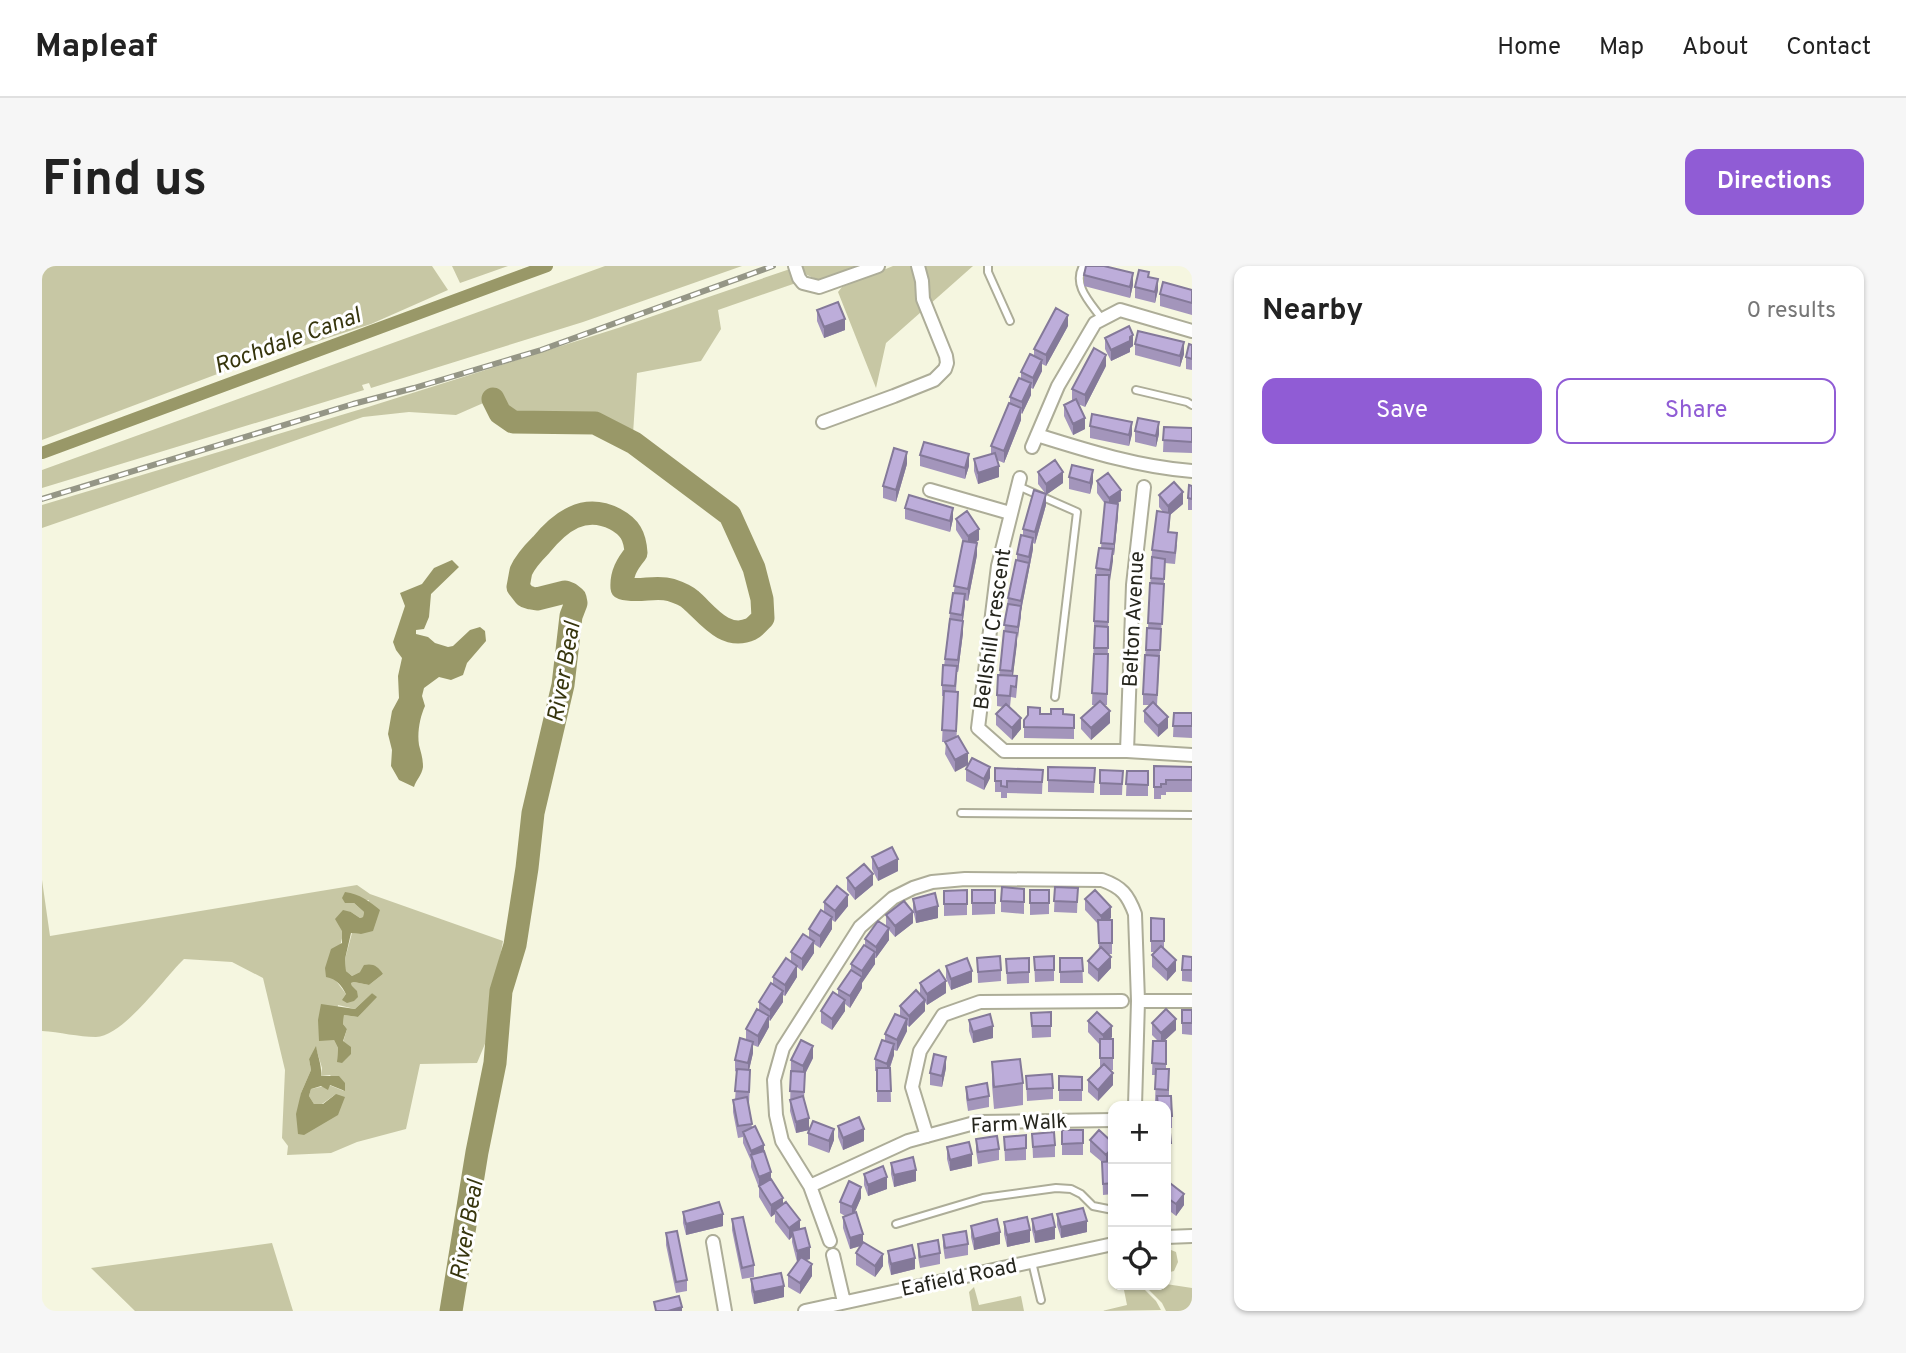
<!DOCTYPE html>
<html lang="en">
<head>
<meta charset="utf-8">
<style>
  body { margin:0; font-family:Overpass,sans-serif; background:#f6f6f6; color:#222 }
  .controls { position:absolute; right:21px; bottom:21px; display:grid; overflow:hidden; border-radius:14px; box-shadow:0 2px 5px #0004 }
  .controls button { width:63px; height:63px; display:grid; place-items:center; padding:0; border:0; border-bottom:2px solid #e0e0e0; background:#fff; color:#222; font:35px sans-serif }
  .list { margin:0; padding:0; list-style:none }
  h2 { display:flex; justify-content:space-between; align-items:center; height:91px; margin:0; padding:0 28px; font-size:30px }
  h2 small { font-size:23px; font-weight:400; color:#767676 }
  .actions { display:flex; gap:14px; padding:21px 28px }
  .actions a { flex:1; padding:16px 0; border:2px solid #905cd5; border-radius:14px; text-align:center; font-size:24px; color:#905cd5 }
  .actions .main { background:#905cd5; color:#fff }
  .icon { flex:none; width:38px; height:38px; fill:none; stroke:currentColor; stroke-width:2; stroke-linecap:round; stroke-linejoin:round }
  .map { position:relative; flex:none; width:1150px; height:1045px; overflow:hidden; border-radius:14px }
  header { display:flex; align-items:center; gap:42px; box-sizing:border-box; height:98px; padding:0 35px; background:#fff; border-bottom:2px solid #e0e0e0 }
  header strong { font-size:33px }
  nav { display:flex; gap:38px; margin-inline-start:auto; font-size:24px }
  .intro { display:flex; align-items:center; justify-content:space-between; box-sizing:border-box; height:168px; padding:0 42px }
  h1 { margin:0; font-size:49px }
  .button { padding:18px 32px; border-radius:14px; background:#905cd5; color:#fff; font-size:24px; font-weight:700 }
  main { display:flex; gap:42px; padding:0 42px }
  aside { flex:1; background:#fff; border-radius:14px; box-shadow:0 2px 5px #0004 }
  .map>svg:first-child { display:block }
</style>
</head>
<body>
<header>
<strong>Mapleaf</strong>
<nav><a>Home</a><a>Map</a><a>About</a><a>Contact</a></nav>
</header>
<div class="intro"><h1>Find us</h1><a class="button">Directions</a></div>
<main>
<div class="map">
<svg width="1150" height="1045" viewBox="0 0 1150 1045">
  <rect width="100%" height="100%" fill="#f5f6e0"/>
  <path fill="#c7c7a4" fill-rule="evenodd" d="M0 0H390L406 24 329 58 186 104 0 174Z
    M410 0H466L418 17Z
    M563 0H700L541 56 329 122 327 117 320 119 322 124 0 222V204Z
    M758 0H817L778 15 763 8Z
    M851 0H931L844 77 834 122 796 26 800 21Z
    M748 3 754 17 676 44 679 63 659 95 595 107 591 168 566 152 545 147H505L474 151 466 148 455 131 414 149 367 146 321 151 0 262V239L326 141 576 62Z
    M0 614 8 670 315 619 328 628 461 675 455 708 450 761 435 797 378 798 364 863 315 876 289 887 245 889 246 880 240 872 243 804 221 712 190 696 142 693C122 712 82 770 54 771 37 771 17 766 0 765ZM327 634 319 668 310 667 303 693 304 705 310 710 318 706 341 708 327 719 312 716 309 717 310 720 300 734 304 728 292 712C297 689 299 667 309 646L318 652 321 651 322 646 312 637H303ZM330 727 334 731 316 751 302 749 301 758 305 763 295 796 296 782 292 774 296 739 313 743ZM274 782 280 802 279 810 288 809 302 825 287 819 269 823 267 830 272 838H280L294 828 256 867 259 827 269 804 267 793Z
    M230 977 251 1045H93L49 1002Z
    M1129 984 1134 986 1136 996 1132 1005 1124 1007V985Z
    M1124 1018 1150 1022V1045H1124L1120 1037 1102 1019Z
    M1081 1019H1098L1114 1035 1119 1044 1060 1045 1085 1039Z
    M932 1021 937 1039 979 1030 982 1045H930L927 1026Z"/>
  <path fill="#999868" d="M410 294 417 301 389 328 387 351 382 363 374 364V368L386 371 393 377 406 381 411 380 428 364 438 361 443 365 444 375 425 397 421 409 409 414 397 411 382 422 380 430 383 440C378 451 375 466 377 479 379 487 381 492 381 501 380 509 374 514 372 521L357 514 349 500 350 484 346 468 350 445 357 432 356 410 360 392 354 384 351 376 363 340 358 327 380 318 392 302Z
    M303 626C318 628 327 635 338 644L331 665 319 668 309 667 303 693 304 705 310 710 318 706 322 699C331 697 336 700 341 708L327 719 312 716 309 717 310 720 315 725 316 731 312 735 305 737 300 734 304 728C299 719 295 713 284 711L283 702 289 683 300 677V665L293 653 301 644 309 646 318 652 321 651 322 646 312 637H303L300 632Z
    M330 727 335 731 316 751 302 749 301 758 305 763 301 775 309 781V788L300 797 295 796 296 782 292 774 277 775 276 754 279 738 313 743Z
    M274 780C276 791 280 800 279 810H297L303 817V825L288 819 286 824 279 820 269 823 267 830 272 838H281L294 828 303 831 296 849 262 869 256 868 254 848 259 827 269 804 267 793Z"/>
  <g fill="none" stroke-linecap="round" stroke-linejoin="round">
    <path stroke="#999868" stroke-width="12" d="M0 187 505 0"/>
    <path stroke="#999868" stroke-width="23" d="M409 1045 435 886 453 797 459 725 473 679 485 602 491 547 521 419 529 350 534 337 533 332 528 328 523 326 495 333 489 332 483 330 476 321C477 316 478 310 479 305 483 296 492 286 499 279 518 256 542 237 573 253 588 261 593 270 594 287 585 298 579 308 580 322 597 327 613 319 629 324 635 326 644 329 649 334 665 348 683 375 709 363 713 361 718 355 721 352L720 333 712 302 688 249 592 177 553 157 471 156 458 147 451 133"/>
    <defs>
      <path id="service" d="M946 0V6L968 55
        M1041 0C1030 20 1049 37 1060 53
        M1094 124 1145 136 1150 139
        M976 220 1035 246 1013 431
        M919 547 1150 549
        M854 958 941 932 1014 922 1029 923 1039 928 1051 940 1071 944
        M990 996 999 1034"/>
      <path id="minor" d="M753 0 757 12 761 17 777 21 836 0
        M781 156 852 130 892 114 903 103 905 97 904 90 881 33 880 15 876 0
        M995 169C1046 185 1097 201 1150 205
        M990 181 1016 120 1053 57 1078 44 1150 65
        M978 212 956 300 936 462 962 485H1085L1150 489
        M888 224 968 247
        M1085 485 1091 319 1102 221
        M1096 735H1150
        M885 870 870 821 878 785 901 749 938 736 1080 735
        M768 920 866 875 936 856 1071 854
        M1124 971 1150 970
        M788 975 768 920 740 875 734 849 732 814 741 782 818 661 851 632 871 622 890 616 923 613 1060 614C1080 621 1086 629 1093 648L1096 735 1093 840
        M671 976 683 1045
        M791 989 802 1036
        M763 1045 1071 978"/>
    </defs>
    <use href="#service" stroke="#adad98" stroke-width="10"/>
    <use href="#minor" stroke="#adad98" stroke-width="16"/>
    <use href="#service" stroke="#fff" stroke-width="6"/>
    <use href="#minor" stroke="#fff" stroke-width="12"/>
    <defs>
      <path id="rail" d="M0 233 311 138 372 122 499 84 731 0"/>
    </defs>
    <use href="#rail" stroke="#959686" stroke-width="6"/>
    <use href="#rail" stroke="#fff" stroke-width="3.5" stroke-dasharray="10" stroke-linecap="butt"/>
  </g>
  <path fill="#a395bb" d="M1042 9 1091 19 1088 32 1042 20Z
    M1107 11 1116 24 1113 37 1093 32V21Z
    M1150 24V49L1118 40V28Z
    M775 44 803 64 782 72 775 55Z
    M1026 60 1004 100 1000 98V105L991 123 989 122V129L980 148 979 147V154L962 197 955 194 957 211 936 218 932 205V193L949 188V180L968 138V131L979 113V106L992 90V83Z
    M1087 60 1091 80 1088 82V86L1069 95 1063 83V72Z
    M1093 78 1142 88 1138 101 1093 89Z
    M1150 79V104L1144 103V91Z
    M1064 100 1043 141 1036 138 1043 163 1031 169 1022 150V139L1030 134V123Z
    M1048 160 1090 168 1087 180 1048 172Z
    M1122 161 1150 162V187L1121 186Z
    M1093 165 1117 168 1114 181 1093 176Z
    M878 189 927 200 923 213 878 200Z
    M865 198 854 236 841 232V220Z
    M996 206 1021 217 1004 229V239L993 278 991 277V283L979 345V352L975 372 971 410 975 422 974 432 969 431 968 441 979 463 970 474 954 459V448L961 441 955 440V429L966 332 975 294V288L981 269V263L1003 227 996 218Z
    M1027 211 1051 216 1048 228 1027 223Z
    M1055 215 1079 235 1075 237 1076 249 1072 289H1071L1067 315 1065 439H1062L1068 457 1049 474 1039 463V452L1054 439H1050L1052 367V355L1054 302 1059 282 1063 238 1055 227Z
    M1150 220V244H1146V232Z
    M1117 229 1141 238 1128 249 1127 266 1135 279 1133 298 1123 297 1115 439 1126 462 1116 471 1102 456V445L1108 439H1101V428L1105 362H1106L1110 284 1121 246 1117 241Z
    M863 242 911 253 908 266 863 253Z
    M914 253 937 274 933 277 935 289 926 335 923 334 921 355V367L916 406H915L914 426 916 437 913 506 903 488 904 476H900L902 430H900V419L908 347 921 275 914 264Z
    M1132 447H1150V472L1131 471Z
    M998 448 1032 449V473L982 472V454Z
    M1112 500 1150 501V526H1124V529H1119V533H1112Z
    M1006 501 1053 502 1052 527 1006 526Z
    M953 502 1001 504 1000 528 965 527V532H959V526H953Z
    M924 503 948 512 942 524 924 515Z
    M1058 504 1081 505 1080 529H1058Z
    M1085 505H1106V530H1084Z
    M830 591 856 605 836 615 830 603Z
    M805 612 831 619 813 634 805 624Z
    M1013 621 1036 622 1035 647 1012 646Z
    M982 623V648L959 646V635Z
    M925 624V649L902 650V625Z
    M930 624H953V648L930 649Z
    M988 624H1007V648L988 649Z
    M871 633 896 652 874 657 871 644Z
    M1043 633 1069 652 1066 654H1070V688H1067L1069 702 1056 716 1046 707V695L1057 684 1056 658 1043 644Z
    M782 636 806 640 793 656 790 654V663L778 682 772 678V687L760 705 755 701V711L743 730 741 729V736L728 755 727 754V761L716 781 711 779V787L707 803 708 815 707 838H706L710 861 722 885 729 914 741 938 758 963 768 993 764 994 770 1010 758 1028 746 1021V1009L755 996 750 976V971L747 974 733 956V948L729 951 717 931V922L709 901V895L701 877V871L696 872 691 846V834H693L695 806 693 805V794L704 774V763L717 744V736L731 719V711L749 696V686L767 672V663L782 646Z
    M844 649 871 657 853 671 847 664V674L834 692H833V698L820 716V722L808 742 803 738V745L790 764 779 757V745L796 730V723L809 704V698L823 680V673L844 660Z
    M1109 652 1122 653V682L1134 705 1125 715 1110 701V689L1113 686H1109Z
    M1012 690V715L993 716 992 691Z
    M1150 691V716L1140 715V704Z
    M935 692 959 704V715L936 717Z
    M987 692V717L965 718 964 693Z
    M1018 692H1040L1041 717H1018Z
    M904 700 930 716 909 724 904 712Z
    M878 717 904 727 885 739 883 736V745L867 761 865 759V765L855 785 852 784V789L848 802 849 836H835V805H833V793L843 775V768L858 750V740L878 728Z
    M1140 744H1150V769L1140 768Z
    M1009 746V771L990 772 989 747Z
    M927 754 951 772 931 777 927 765Z
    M1046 755 1070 771 1068 773 1071 792V804H1068L1071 819 1056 835 1046 826V814L1058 801V779L1046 766Z
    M1110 757 1134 764 1122 775H1124V803H1127V830L1130 850V862H1128L1129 888H1126V916L1142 939 1134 950 1124 942V840L1115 835H1113L1114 809H1110L1111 775H1116L1110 769Z
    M771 792 763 808 762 835 767 864 754 867 748 845 749 794Z
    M950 796 981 817V839L952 843 950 819Z
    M904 802 900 821 888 819V807Z
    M984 810 1011 822V833L985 835Z
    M1017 810 1040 811V835H1017Z
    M924 821 947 830V841L926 845 924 832Z
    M796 860 822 875 801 884 796 871Z
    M1020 864H1041V889H1020Z
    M766 867 792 874 787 887 766 879Z
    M990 868 1013 879V891L991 892Z
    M962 871 984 882V894L963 895Z
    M934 873 957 883V894L936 898 934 885Z
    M1048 874 1071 877V892L1068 896 1071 895V928L1061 929 1060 896 1048 886Z
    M905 881 930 900 908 905 905 893Z
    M849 897 874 915 852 921 849 908Z
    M822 908 845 923 826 930 822 919Z
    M819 932 812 947 821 977 841 1000 833 1011 814 999V987L819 980 808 983 801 962V951L803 950 798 947V936Z
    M641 946 681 960 644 969 641 957Z
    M1015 948 1045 966 1019 972 1015 959Z
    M690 953 712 999V1011L700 1013 690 964Z
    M990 953 1013 973 993 977 990 964Z
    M962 956 988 976 965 981 962 968Z
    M929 960 958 978 932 984 929 971Z
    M624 967 645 1014V1025L634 1027 624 979Z
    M901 969 926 978V989L903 993 901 980Z
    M876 978 898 987V998L878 1002 876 990Z
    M846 985 873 1003 849 1009 846 996Z
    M709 1013 742 1031 712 1038 709 1025Z"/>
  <path fill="#847999" d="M1091 7V19L1088 32V21Z
    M1116 13V24L1113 37V26Z
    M1026 49V60L1004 100V89Z
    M803 53V64L782 72V61Z
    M1091 69V80L1088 82V71Z
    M1088 75V86L1069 95V84Z
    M1142 76V88L1138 101V90Z
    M1064 89V100L1043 141V129Z
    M1000 94V105L991 123V112Z
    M989 117V129L980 148V136Z
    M979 142V154L962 197V185Z
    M1043 152V163L1031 169V158Z
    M1090 156V168L1087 180V169Z
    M1117 156V168L1114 181V170Z
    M865 186V198L854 236V224Z
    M927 188V200L923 213V202Z
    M957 200V211L936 218V207Z
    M1051 204V216L1048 228V217Z
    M1021 206V217L1004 229V239L993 278V266L1004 229V218Z
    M1079 224V235L1067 243V232Z
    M1141 226V238L1128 249 1126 278V240Z
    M1076 238V249L1072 289V278Z
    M911 242V253L908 266V255Z
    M937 263V274L926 282V270Z
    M991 272V283L979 345 976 372V361L979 335Z
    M935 277V289L926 335V323Z
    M1071 283V295L1068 315V304Z
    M923 328V340L920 360V349Z
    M921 355V367L916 406V394Z
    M975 367V378L970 417V405Z
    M1068 445V457L1049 474V462Z
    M1126 451V462L1116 471V460Z
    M979 452V463L970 474V462Z
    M926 487V499L913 506V494Z
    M948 501V512L942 524V513Z
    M856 593V605L836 615V603Z
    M831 608V619L813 634V623Z
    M806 629V640L793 656V645Z
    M896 640V652L874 657V646Z
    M1069 641V652L1059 661V650Z
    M871 646V657L853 671V660Z
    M790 651V663L778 682V670Z
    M847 662V674L834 692V681Z
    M772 675V687L760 705V693Z
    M833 686V698L820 717V705Z
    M1069 691V702L1056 716V704Z
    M1134 694V705L1125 715V704Z
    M755 700V711L743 730V719Z
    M930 705V716L909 724V713Z
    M820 711V722L808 742V730Z
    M904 715V727L885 739V728Z
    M741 725V736L728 755V744Z
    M803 734V745L790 764V753Z
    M883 734V745L867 761V750Z
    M727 750V761L716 781V770Z
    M865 753V765L855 785V774Z
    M1134 753V764L1119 778V767Z
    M951 760V772L931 777V766Z
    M1070 760V771L1061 781V769Z
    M711 776V787L706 809V797Z
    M852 778V789L845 809V798Z
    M771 780V792L763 808 762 837 763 808 761 812V800Z
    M904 791V802L900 821V810Z
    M1071 807V819L1056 835V824Z
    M767 852V864L754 867V856Z
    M792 863V874L787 887V875Z
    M822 863V875L801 884V872Z
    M722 879V891H709V885Z
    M1071 881V892L1064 900V889Z
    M930 888V900L908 905V894Z
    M874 904V915L852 921V909Z
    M729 906V917L717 922V911Z
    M845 911V923L826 930V919Z
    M819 921V932L810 953V941Z
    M1142 928V939L1134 950V938Z
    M741 932V944H733V948L729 951V939Z
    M681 948V960L644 969V958Z
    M758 954V965H750V971L747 974V962Z
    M1045 955V966L1019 972V961Z
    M1013 961V973L993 977V966Z
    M988 964V976L965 981V969Z
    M958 966V978L932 984V973Z
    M821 968V979L808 983V972Z
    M768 981V993L755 996V985Z
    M841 988V1000L833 1011V1000Z
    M873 992V1003L849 1009V998Z
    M770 998V1010L758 1028V1017Z
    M742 1020V1031L712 1038V1026Z
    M640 1041V1045H626Z"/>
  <path fill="#bdadda" stroke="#847999" stroke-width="2" d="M1044 0H1062L1091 7 1088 21 1042 9Z
    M1097 4 1107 6 1106 11 1116 13 1113 26 1093 21Z
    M1121 16 1150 24V37L1118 28Z
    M796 36 803 53 782 61 775 44Z
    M1014 42 1026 49 1004 89 992 83Z
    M1087 60 1091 69 1088 71V75L1069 84 1063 72Z
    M1096 65 1142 76 1138 90 1093 78Z
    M1147 78 1150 79V93L1144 91Z
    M1052 82 1064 89 1043 129 1030 123Z
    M988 88 1000 94 991 112 979 106Z
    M977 112 989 117 980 136 968 131Z
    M1034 133 1043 152 1031 158 1022 139Z
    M967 137 979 142 962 185 949 180Z
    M1050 148 1090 156 1087 169 1048 160Z
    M1096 152 1117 156 1114 170 1093 165Z
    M1122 161 1150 162V176L1121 174Z
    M882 176 927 188 923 202 878 189Z
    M852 182 865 186 854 224 841 220Z
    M953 187 957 200 936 207 932 193Z
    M1013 194 1021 206 1004 218 996 206Z
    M1030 199 1051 204 1048 217 1027 211Z
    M1066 207 1079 224 1067 232 1055 215Z
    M1132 216 1141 226 1126 240 1117 229Z
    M1147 219 1150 220V233L1146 232Z
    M992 224 1004 228 993 266 981 263Z
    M867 229 911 242 908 255 863 242Z
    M1063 236 1076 238 1072 278 1059 277Z
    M925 245 937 263 926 270 914 253Z
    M1115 245 1128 247 1126 266 1135 267 1133 287 1110 284Z
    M979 269 991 272 987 291 975 288Z
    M921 275 935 277 926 323 912 320Z
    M1057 282 1071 283 1068 304 1054 302Z
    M1110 291 1123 293 1122 313 1109 312Z
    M974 294 987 297 979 335 966 332Z
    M1054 309H1067L1066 356 1052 355Z
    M1108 317 1122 318 1120 358 1106 357Z
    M911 327 923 328 920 349 908 347Z
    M966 338 979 340 976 361 962 359Z
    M908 353 921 355 916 394 903 393Z
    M1053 360 1066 361V382H1052Z
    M1105 362 1119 363 1118 384H1104Z
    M962 365 975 367 970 405 958 404Z
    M1052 388H1066L1065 428 1050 427Z
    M1103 389 1117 390 1115 429 1101 428Z
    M901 399 915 400 913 420 900 419Z
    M956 409 975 410 974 421 969 420 968 430 955 429Z
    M902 425 916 426 914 465 900 464Z
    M1058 435 1068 445 1049 462 1039 452Z
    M1111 436 1126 451 1116 460 1102 445Z
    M964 438 979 452 970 462 954 448Z
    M986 441 998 442V448H1009V443H1021V448L1032 449V462L982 461V454L986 449Z
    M1132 447H1150V460H1131Z
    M916 470 926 487 913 494 903 476Z
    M930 492 948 501 942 513 924 503Z
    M1112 500 1150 501V514H1124V518H1119V521H1112Z
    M1006 501 1053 502 1052 516 1006 514Z
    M953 502 1001 504 1000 516 965 515V521L959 520V515H953Z
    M1058 504 1081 505 1080 518 1058 517Z
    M1085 505H1106V519L1084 518Z
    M850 581 856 593 836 603 830 591Z
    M822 598 831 608 813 623 805 612Z
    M795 620 806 629 793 645 782 636Z
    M960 621 982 623V636L959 635Z
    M1013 621 1036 622 1035 636 1012 635Z
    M925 624V638H902V625Z
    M930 624H953V637H930Z
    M988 624H1007V637H988Z
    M1053 624 1069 641 1059 650 1043 633Z
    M893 627 896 640 874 646 871 633Z
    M862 635 871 646 853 660 844 649Z
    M779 644 790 651 778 670 767 663Z
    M1109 652 1122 653V675H1109Z
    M1056 654H1070V677H1057Z
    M836 655 847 662 834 681 823 673Z
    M761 668 772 675 760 693 749 686Z
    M822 679 833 686 820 705 809 698Z
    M1119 680 1134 694 1125 704 1110 689Z
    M1059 681 1069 691 1056 704 1046 695Z
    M958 690 959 704 936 706 935 692Z
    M1012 690V704H993L992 691Z
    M1141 690 1150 691V704H1140Z
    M744 692 755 700 743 719 731 711Z
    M925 692 930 705 909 713 904 700Z
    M987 692V706L965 707 964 693Z
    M1018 692H1040L1041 705 1018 706Z
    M809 704 820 711 808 730 796 723Z
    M897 704 904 715 885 728 878 717Z
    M729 717 741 725 728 744 717 736Z
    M874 724 883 734 867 750 858 740Z
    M791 726 803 734 790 753 779 745Z
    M715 743 727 750 716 770 704 763Z
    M1124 743 1134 753 1119 767 1110 757Z
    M1140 744H1150V757H1140Z
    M1009 746V760H990L989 747Z
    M1055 746 1070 760 1061 769 1046 755Z
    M853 748 865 753 855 774 843 768Z
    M948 748 951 760 931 766 927 754Z
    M698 772 711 776 706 797 693 794Z
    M1058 773H1071V792H1058Z
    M759 774 771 780 761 800 749 794Z
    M840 774 852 778 845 798 833 793Z
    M1111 775H1124V798L1110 797Z
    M892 788 904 791 900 810 888 807Z
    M978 793 981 817 952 821 950 796Z
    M1062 798 1071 807 1056 824 1046 814Z
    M835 802H848L849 825H835Z
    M695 803 708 804 707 826 693 825Z
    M1114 803H1127L1126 824 1113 823Z
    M749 805 763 806 762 826 748 825Z
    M1010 808 1011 822 985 823 984 810Z
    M1017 810 1040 811V824H1017Z
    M945 817 947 830 926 834 924 821Z
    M761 830 767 852 754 856 748 834Z
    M1115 830H1129L1130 850H1124V840H1116Z
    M705 831 710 858 696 860 691 834Z
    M817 851 822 863 801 872 796 860Z
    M771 855 792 863 787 875 766 867Z
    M1124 856H1127L1129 877H1124Z
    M713 860 722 879 709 885 701 866Z
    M1020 864H1041V877L1020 878Z
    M1057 864 1071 877V881L1064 889 1048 874Z
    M1012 866 1013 879 991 881 990 868Z
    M984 869V882L963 884 962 871Z
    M955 870 957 883 936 886 934 873Z
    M927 876 930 888 908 894 905 881Z
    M1124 884H1126V906H1124Z
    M722 885 729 906 717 911 709 889Z
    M871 891 874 904 852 909 849 897Z
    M1071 895V917L1061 918 1060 896Z
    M841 900 845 911 826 919 822 908Z
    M729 913 741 932 729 939 717 920Z
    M1124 914 1142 928 1134 938 1124 931Z
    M807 915 819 921 810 941 798 936Z
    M677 936 681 948 644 958 641 946Z
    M744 936 758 954 747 962 733 944Z
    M1041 942 1045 955 1019 961 1015 948Z
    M814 946 821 968 808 972 801 951Z
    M1010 948 1013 961 993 966 990 953Z
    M701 951 712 999 700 1002 690 953Z
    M985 951 988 964 965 969 962 956Z
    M955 953 958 966 932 973 929 960Z
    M763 962 768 981 755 985 750 965Z
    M635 965 645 1014 634 1016 624 967Z
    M924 965 926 978 903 982 901 969Z
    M896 974 898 987 878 991 876 978Z
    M821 976 841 988 833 1000 814 987Z
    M870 979 873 992 849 998 846 985Z
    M759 991 770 998 758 1017 746 1009Z
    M739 1007 742 1020 712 1026 709 1013Z
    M637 1030 640 1041 626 1045H614L612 1036Z"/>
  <g text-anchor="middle" stroke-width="6" stroke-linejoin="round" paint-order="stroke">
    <g font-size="21" fill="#25251d" stroke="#fff">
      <text transform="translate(1091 353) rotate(-87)" y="7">Belton Avenue</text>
      <text transform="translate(950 363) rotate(-82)" y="7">Bellshill Crescent</text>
      <text transform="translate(977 857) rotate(-3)" y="7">Farm Walk</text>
      <text transform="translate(917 1011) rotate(-12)" y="7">Eafield Road</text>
    </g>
    <g font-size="23" font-style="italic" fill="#36350d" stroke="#fff">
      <text transform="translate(245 74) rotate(-20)" y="8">Rochdale Canal</text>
      <text transform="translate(521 406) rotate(-80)" y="8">River Beal</text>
      <text transform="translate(424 964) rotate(-80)" y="8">River Beal</text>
    </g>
  </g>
</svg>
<div class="controls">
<button>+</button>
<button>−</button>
<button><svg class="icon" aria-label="locate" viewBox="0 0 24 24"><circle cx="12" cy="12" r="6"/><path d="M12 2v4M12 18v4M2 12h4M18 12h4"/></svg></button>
</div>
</div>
<aside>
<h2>Nearby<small>0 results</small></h2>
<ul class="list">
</ul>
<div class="actions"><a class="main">Save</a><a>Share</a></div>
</aside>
</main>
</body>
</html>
